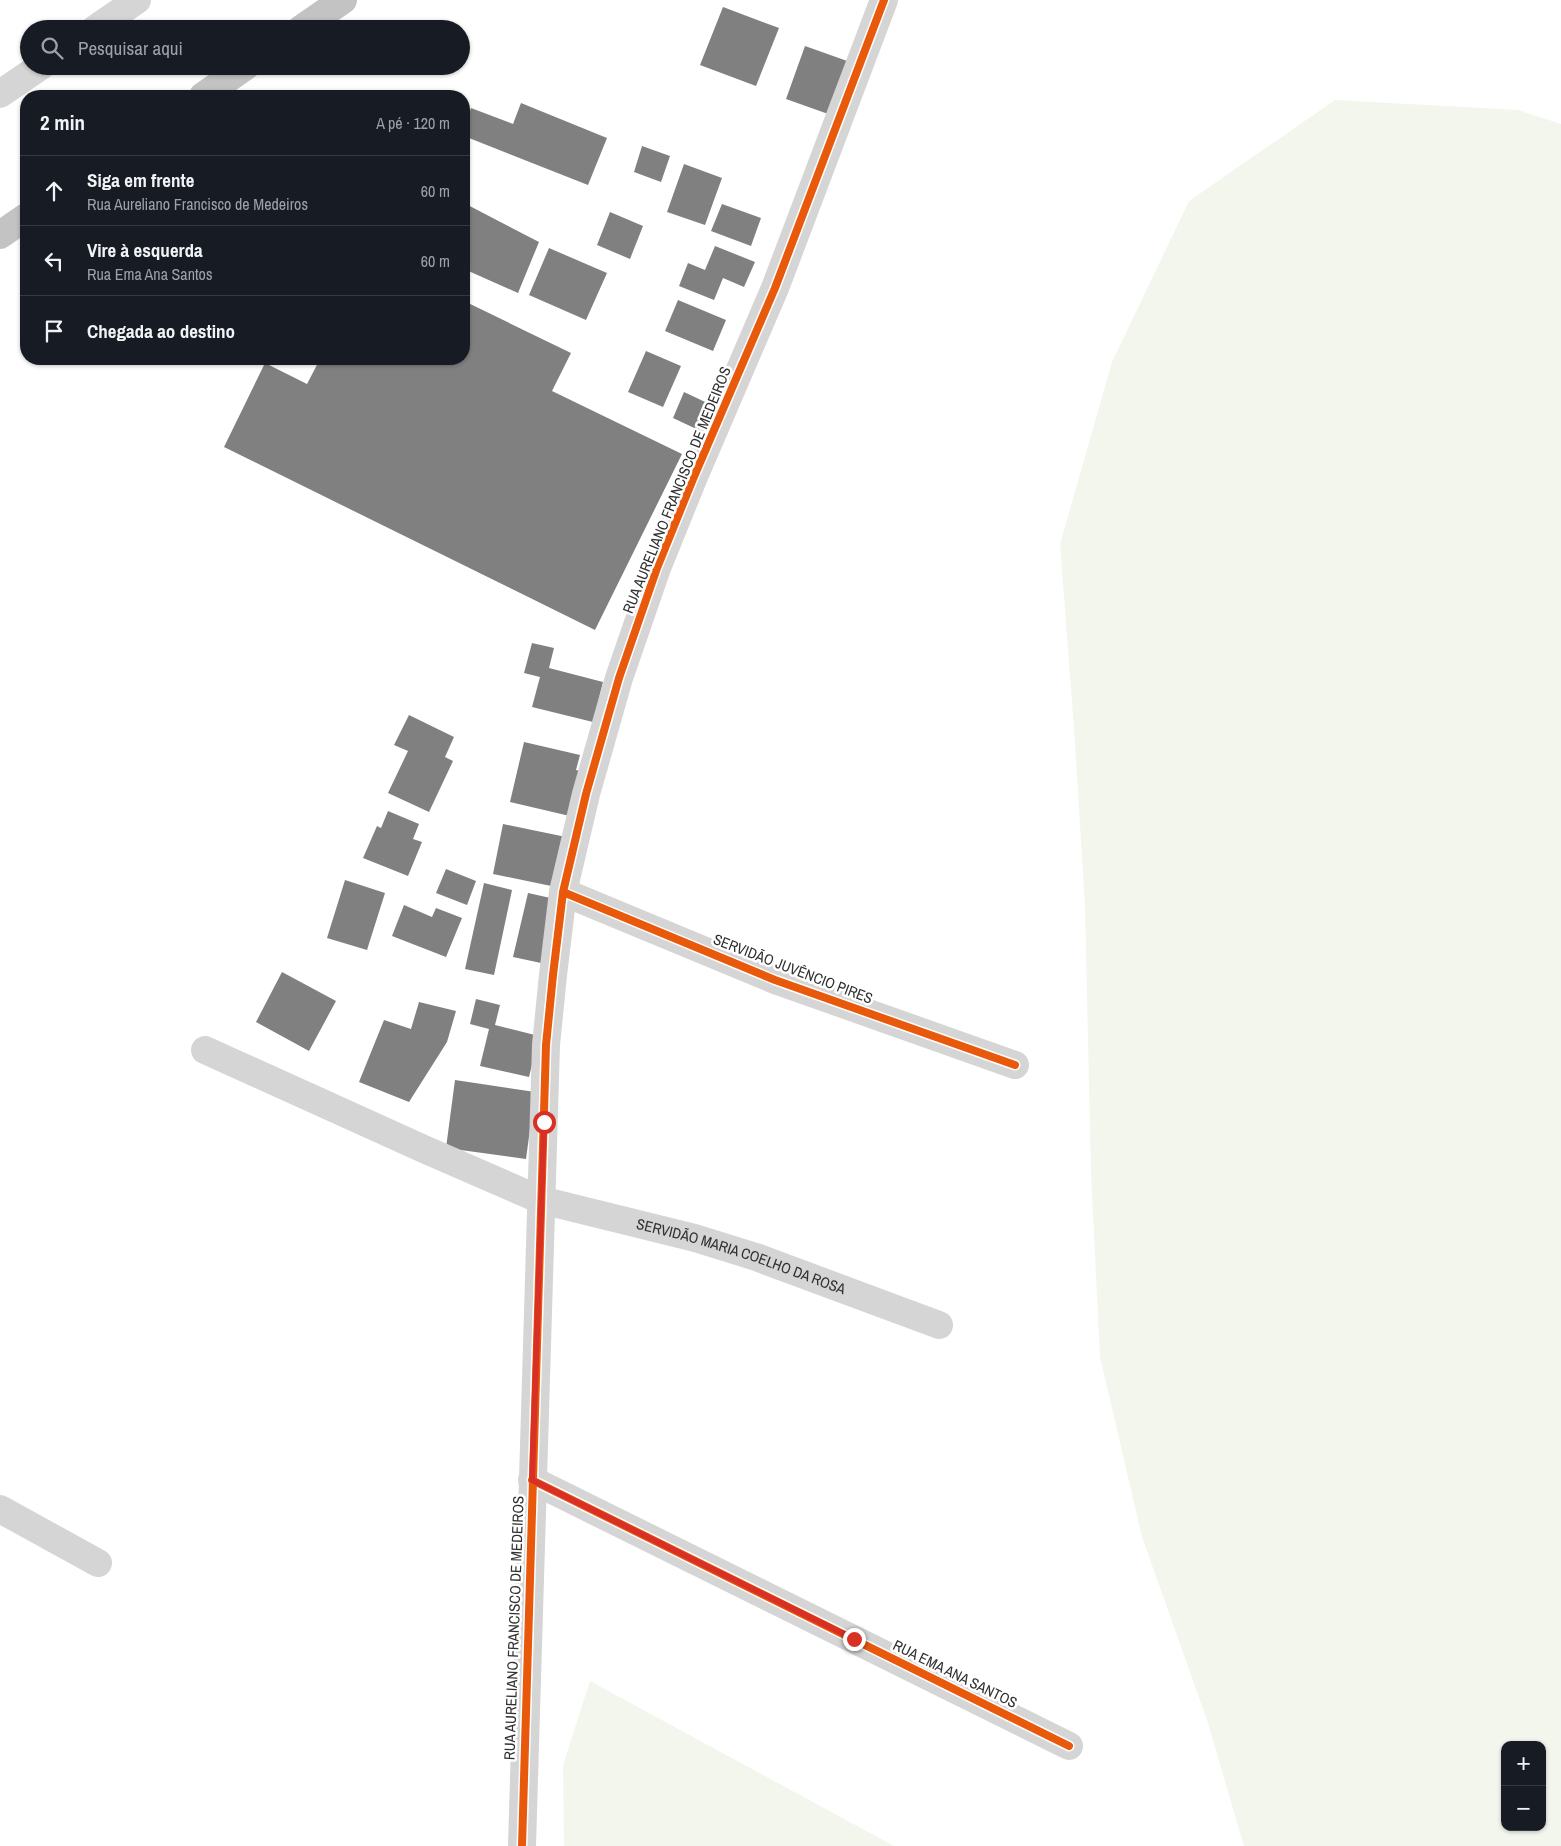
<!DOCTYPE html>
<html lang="pt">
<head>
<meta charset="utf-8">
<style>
  body { margin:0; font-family:"Archivo Narrow",sans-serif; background:#242831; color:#f1f3f6 }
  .controls { position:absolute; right:15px; bottom:15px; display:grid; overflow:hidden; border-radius:10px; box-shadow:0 1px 4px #0004 }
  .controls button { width:45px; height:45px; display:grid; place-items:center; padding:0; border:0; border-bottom:1px solid #363941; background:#171b24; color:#f1f3f6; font:25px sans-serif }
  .stop { position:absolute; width:15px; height:15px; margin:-11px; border:4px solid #d93025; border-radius:50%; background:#fff }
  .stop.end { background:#d93025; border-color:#fff; box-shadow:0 1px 5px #0008 }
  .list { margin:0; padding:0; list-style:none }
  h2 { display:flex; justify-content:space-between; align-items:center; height:65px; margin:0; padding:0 20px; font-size:21px }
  h2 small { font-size:16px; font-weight:400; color:#9ea1a6 }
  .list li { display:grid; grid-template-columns:32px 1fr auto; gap:15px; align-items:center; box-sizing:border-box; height:70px; padding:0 20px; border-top:1px solid #363941 }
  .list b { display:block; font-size:19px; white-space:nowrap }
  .list p { margin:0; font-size:16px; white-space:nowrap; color:#9ea1a6 }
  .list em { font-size:16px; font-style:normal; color:#9ea1a6 }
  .icon { flex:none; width:28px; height:28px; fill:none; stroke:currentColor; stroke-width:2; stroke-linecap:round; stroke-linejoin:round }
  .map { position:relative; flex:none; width:1561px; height:1846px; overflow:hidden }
  .search { position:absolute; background:#171b24; box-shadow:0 1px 4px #0004; left:20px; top:20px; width:450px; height:55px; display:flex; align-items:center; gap:12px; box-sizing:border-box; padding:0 18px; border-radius:28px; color:#9ea1a6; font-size:19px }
  .panel { position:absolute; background:#171b24; box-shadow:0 1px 4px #0004; left:20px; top:90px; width:450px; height:275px; border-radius:20px }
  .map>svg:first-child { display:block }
</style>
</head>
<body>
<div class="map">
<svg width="1561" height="1846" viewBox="0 0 1561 1846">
  <rect width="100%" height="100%" fill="#fff"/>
  <path fill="#f3f6ed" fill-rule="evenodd" d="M1335 100 1518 110 1561 124V1846H1244L1207 1720 1142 1537 1100 1357 1091 1174 1085 906 1074 728 1060 544 1112 362 1189 201ZM1505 1745H1542V1827H1505Z
    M590 1681 894 1846H564L563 1765Z"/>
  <path fill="#808080" d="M723 7 779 28 756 86 700 65Z
    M805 46 850 62 831 115 786 99Z
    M521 103 607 138 588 185 464 136V128L471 108 513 124Z
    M642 146 670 156 661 182 634 172Z
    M684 164 722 178 705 225 667 212Z
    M464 203 539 242 518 293 464 269Z
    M722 204 761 218 751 246 711 231Z
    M610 212 643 226 630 259 597 245Z
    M715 246 755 262 744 287 723 278 714 300 679 286 688 263 705 270Z
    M549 248 607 273 586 320 529 295Z
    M678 300 726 320 713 351 665 331Z
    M464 301 571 353 552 391 682 454 595 630 224 447 265 363 307 384 320 359H464Z
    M646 351 681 366 663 407 628 392Z
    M684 392 718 408 707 434 673 418Z
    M532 643 554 648 549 668 603 682 593 722 532 707 540 677 524 673Z
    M409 715 454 737 445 757 453 761 429 812 388 793 408 751 394 745Z
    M524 742 580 755 576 770 584 772 574 817 510 802Z
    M388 811 419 824 413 839 422 842 408 876 363 858 377 826 381 828Z
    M503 824 566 837 556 887 493 874Z
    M446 869 476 881 467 905 436 893Z
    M345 880 385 893 367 950 327 938Z
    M484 883 512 890 494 975 465 969Z
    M528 893 555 899 541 963 513 957Z
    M404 905 432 917 436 908 462 918 446 957 392 936Z
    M282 972 336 1001 309 1051 256 1022Z
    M476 999 500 1005 495 1025 539 1036 529 1077 480 1066 489 1029 470 1024Z
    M419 1002 456 1011 447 1042 409 1102 359 1082 384 1020 411 1029Z
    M455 1080 535 1092 526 1159 446 1148Z"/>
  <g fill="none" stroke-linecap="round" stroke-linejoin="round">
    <g stroke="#d5d5d5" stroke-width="28">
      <path d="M95 29 137 0"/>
      <path d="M0 94 41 66"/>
      <path d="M563 892 775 980 1015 1065"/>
      <path id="s1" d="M205 1050 426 1150 541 1200 695 1238 756 1257 939 1325"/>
      <path d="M532 1480 1069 1746"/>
      <path d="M0 1509 98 1563"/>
      <path d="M522 1846 546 1045 553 975 563 892 586 794 619 678 657 568 693 479 775 288 884 0"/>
    </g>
    <path stroke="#c3c3c3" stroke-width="28" d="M301 29 343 0
      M203 96 246 66
      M0 235 26 217"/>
    <defs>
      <path id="cycleway" d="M563 892 775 980 1015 1065
        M532 1480 1069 1746
        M522 1846 546 1045 553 975 563 892 586 794 619 678 657 568 693 479 775 288 884 0"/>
    </defs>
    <use href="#cycleway" stroke="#fff" stroke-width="11"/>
    <use href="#cycleway" stroke="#e8590c" stroke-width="8"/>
  </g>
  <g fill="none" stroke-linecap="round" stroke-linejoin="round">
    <path stroke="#d93025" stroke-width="6" d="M544 1122 532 1480 854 1639"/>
  </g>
  <g text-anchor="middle" stroke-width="5" stroke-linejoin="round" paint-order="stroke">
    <g font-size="15" fill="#313131" stroke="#fff">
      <text transform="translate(677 490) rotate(-68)" y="5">RUA AURELIANO FRANCISCO DE MEDEIROS</text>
      <text transform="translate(793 969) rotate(21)" y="5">SERVIDÃO JUVÊNCIO PIRES</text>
      <text dy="5" stroke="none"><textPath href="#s1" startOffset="576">SERVIDÃO MARIA COELHO DA ROSA</textPath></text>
      <text transform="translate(514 1628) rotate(-88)" y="5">RUA AURELIANO FRANCISCO DE MEDEIROS</text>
      <text transform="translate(955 1674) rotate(26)" y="5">RUA EMA ANA SANTOS</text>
    </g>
  </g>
</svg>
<div class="controls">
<button>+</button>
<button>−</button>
</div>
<div class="stop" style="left:544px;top:1122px"></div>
<div class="stop end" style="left:854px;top:1639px"></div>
<div class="search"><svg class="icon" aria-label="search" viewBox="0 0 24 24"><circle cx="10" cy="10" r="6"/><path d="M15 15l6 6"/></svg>Pesquisar aqui</div>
<section class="panel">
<h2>2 min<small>A pé · 120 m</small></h2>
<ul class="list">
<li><svg class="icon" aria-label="ahead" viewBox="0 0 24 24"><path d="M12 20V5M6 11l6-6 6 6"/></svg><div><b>Siga em frente</b><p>Rua Aureliano Francisco de Medeiros</p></div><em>60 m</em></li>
<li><svg class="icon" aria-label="left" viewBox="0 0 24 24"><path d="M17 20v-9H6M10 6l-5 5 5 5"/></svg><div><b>Vire à esquerda</b><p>Rua Ema Ana Santos</p></div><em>60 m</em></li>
<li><svg class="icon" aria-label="arrive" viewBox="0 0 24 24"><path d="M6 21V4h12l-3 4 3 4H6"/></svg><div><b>Chegada ao destino</b></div></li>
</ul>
</section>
</div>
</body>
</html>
